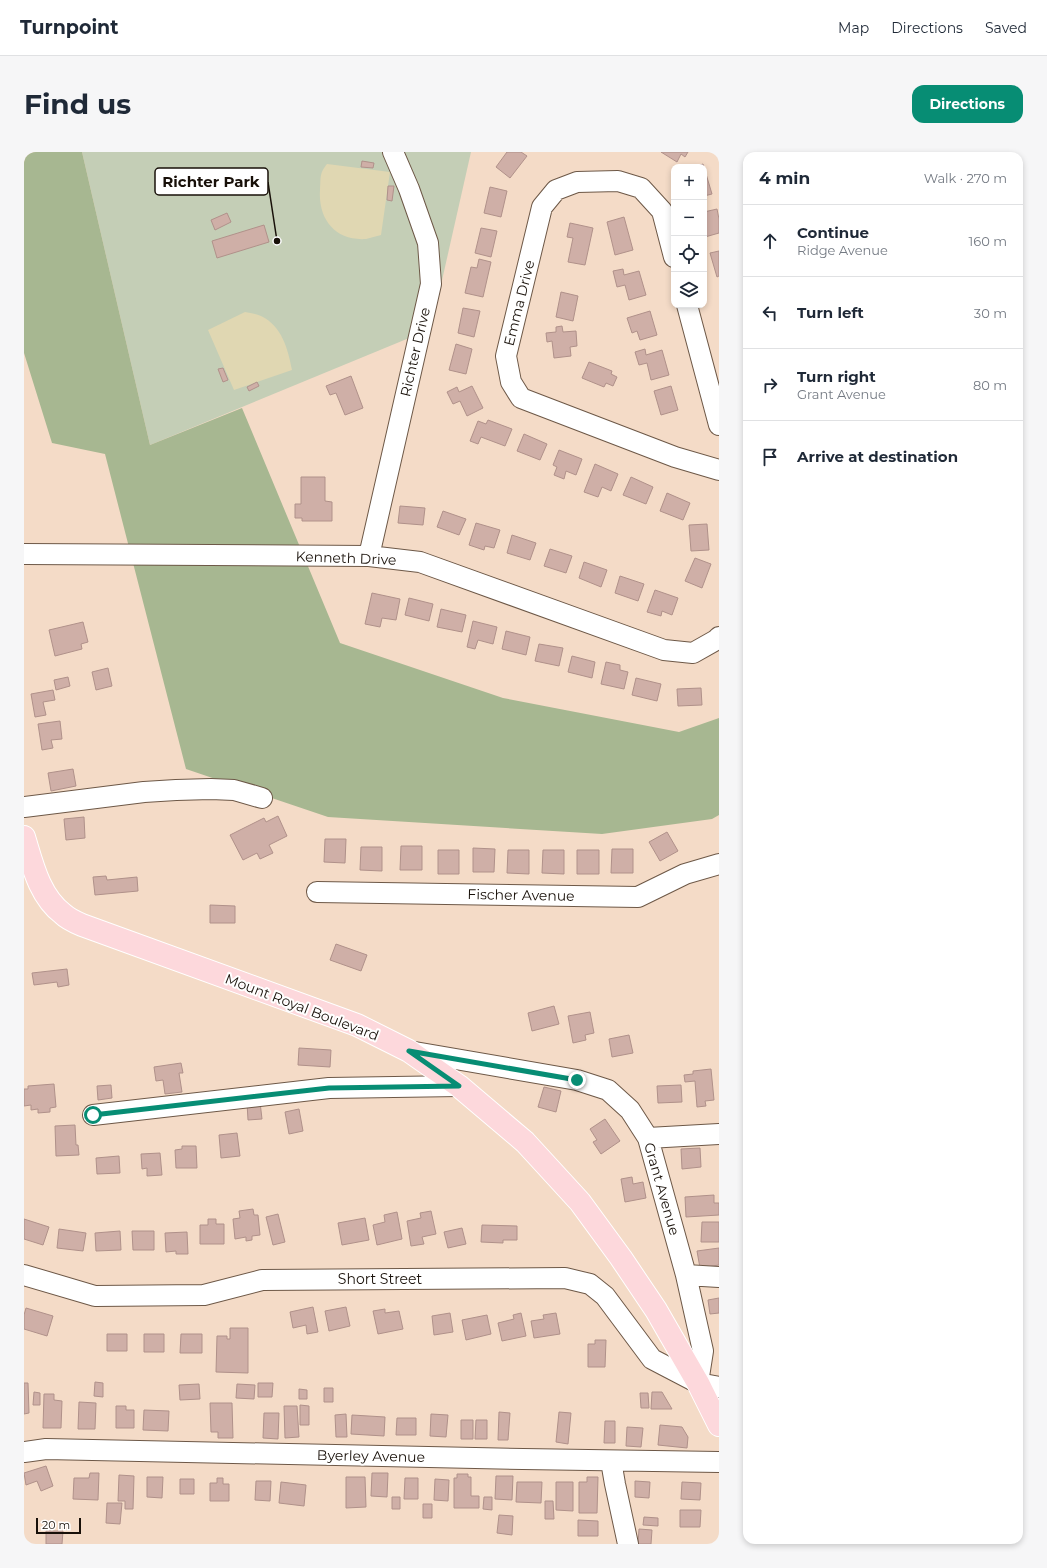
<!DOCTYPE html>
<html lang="en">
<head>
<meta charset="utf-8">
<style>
  body { margin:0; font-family:Montserrat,sans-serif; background:#f6f6f7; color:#1f2937 }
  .controls { position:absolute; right:12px; top:12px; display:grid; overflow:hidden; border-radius:8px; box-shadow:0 2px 6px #0003 }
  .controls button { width:36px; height:36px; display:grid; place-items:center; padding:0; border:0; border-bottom:1px solid #e0e1e3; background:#fff; color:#1f2937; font:20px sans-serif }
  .scale { position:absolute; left:12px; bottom:10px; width:45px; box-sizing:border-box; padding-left:4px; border:2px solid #181009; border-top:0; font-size:11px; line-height:14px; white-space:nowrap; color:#181009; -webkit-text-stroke:3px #fff; paint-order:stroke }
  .stop { position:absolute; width:12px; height:12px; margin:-9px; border:3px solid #078d74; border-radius:50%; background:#fff }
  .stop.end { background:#078d74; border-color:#fff; box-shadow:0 1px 4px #0008 }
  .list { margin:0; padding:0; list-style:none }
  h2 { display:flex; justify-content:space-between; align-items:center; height:52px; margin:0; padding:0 16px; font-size:17px }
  h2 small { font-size:13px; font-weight:400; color:#747a83 }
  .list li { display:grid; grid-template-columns:26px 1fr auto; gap:12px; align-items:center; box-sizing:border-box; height:72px; padding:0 16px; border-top:1px solid #e0e1e3 }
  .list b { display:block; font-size:15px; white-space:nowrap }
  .list p { margin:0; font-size:13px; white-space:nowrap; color:#747a83 }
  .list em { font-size:13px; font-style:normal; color:#747a83 }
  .icon { flex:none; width:22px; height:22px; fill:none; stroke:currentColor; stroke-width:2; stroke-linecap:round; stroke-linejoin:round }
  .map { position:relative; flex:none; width:695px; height:1392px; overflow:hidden; border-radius:12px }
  header { display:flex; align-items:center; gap:24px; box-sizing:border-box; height:56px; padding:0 20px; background:#fff; border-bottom:1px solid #e0e1e3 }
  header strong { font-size:19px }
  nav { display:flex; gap:22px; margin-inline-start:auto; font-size:14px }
  .intro { display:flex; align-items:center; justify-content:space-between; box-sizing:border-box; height:96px; padding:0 24px }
  h1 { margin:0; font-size:28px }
  .button { padding:10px 18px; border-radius:12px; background:#078d74; color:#fff; font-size:14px; font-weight:700 }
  main { display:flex; gap:24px; padding:0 24px }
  aside { flex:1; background:#fff; border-radius:12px; box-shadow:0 2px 6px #0003 }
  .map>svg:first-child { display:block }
</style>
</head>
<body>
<header>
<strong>Turnpoint</strong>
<nav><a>Map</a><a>Directions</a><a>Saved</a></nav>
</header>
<div class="intro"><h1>Find us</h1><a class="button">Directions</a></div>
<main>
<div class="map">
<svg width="695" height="1392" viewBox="0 0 695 1392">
  <rect width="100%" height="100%" fill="#f4dbc7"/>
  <path fill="#c4ceb6" d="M58 0H447L407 177 126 293Z"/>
  <path fill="#a7b791" d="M0 0H58L126 293 218 256 316 491 479 546 655 580 695 566V663L688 667 578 682 304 665 162 617 81 302 28 291 0 201Z"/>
  <path fill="#e0d7b2" d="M303 12 366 20 357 83C352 84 347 86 342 87 311 89 294 67 296 38 297 25 295 22 303 12Z
    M221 160C226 161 232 162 237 164 258 174 264 197 268 218L210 238 184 178Z"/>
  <path fill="#cfafa7" stroke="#b0918a" d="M483 0H497L503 4 486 26 472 15Z
    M637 0H664L661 5 657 2 653 10Z
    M338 9 350 11 349 16 337 15Z
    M679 12 688 42 680 44V15H670Z
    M364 34H370L368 49 363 48Z
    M466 35 483 39 477 65 460 61Z
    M693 57 695 67V81L681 85 680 60Z
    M203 61 207 70 191 78 187 68Z
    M600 65 609 98 591 103 583 70Z
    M546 71 569 76 561 113 544 110 549 86 543 85Z
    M240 73 245 90 193 106 188 89Z
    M457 76 473 79 467 105 451 101Z
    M695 99V124L693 125 686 101Z
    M455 107 467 110 459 145 441 141 447 115 453 116Z
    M599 117 600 123 615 119 622 143 605 148 601 133 593 135 589 119Z
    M537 140 554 144 549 169 532 165Z
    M439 156 456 159 450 185 434 181Z
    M626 159 633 183 616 188 613 179 608 181 603 166Z
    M538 174 539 180 552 179 553 194 546 195 547 204 530 206 528 189 523 190 522 181 532 180V175Z
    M432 192 448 197 442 222 425 218Z
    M621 197 622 203 638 198 645 223 627 228 623 211 615 213 611 200Z
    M565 210 588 219 587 222 593 225 589 234 582 231 580 235 558 226Z
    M199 216 204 228 199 230 194 217Z
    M327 224 339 256 321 263 312 241 306 243 302 234Z
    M233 230 235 234 225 239 223 235Z
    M448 234 459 256 443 264 436 249 429 252 423 240 433 235 435 240Z
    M647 234 654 258 637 263 630 239Z
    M464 268 488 277 481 294 457 285 454 292 446 289 454 269 462 272Z
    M500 282 523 292 516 308 493 299Z
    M535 298 558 307 552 323 542 319 540 327 530 323 533 315 529 313Z
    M571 312 594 322 587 339 578 335 574 345 560 340Z
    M277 325H301V349L308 350V369H278V366H271V352H277Z
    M607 325 629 335 622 352 599 343Z
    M643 341 666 351 659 368 636 359Z
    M376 354 401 356 399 373 374 371Z
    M419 359 442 367 435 383 413 375Z
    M452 371 476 378 470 396 461 394 460 398 445 393Z
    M683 372 685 398 667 399 665 373Z
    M488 383 512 391 506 408 483 401Z
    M526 397 548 404 542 421 520 414Z
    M671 406 687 412 678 436 661 429Z
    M560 410 583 418 577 435 555 426Z
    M596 424 620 432 614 449 591 441Z
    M631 438 654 446 648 463 638 459 637 464 623 460Z
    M348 441 376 447 372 468 358 466 356 475 341 472Z
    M385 446 409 452 405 469 381 463Z
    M417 457 442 463 438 480 413 475Z
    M449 469 473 475 469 492 454 488 451 497 443 495Z
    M59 470 64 490 57 492 58 497 31 504 25 478Z
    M482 479 506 485 502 503 478 497Z
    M515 492 539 496 535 514 511 509Z
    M548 504 571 510 568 526 544 520Z
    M582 510 596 513V518L604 520 600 537 577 532Z
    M84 516 88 534 72 538 68 520Z
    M44 525 46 534 32 538 30 528Z
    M612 526 637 532 633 549 608 543Z
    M677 536 678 553 654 554 653 537Z
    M29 538 31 548 19 550 22 563 11 565 7 542Z
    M36 569 38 587 27 588 29 596 18 598 14 572Z
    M49 617 52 634 27 639 24 621Z
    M254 664 263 684 245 693 249 701 236 707 233 701 219 708 206 683 240 666 242 670Z
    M60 665 61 686 42 688 40 667Z
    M643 680 654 699 636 709 625 690Z
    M301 687H322L321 711 300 710Z
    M377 694H398V718H376Z
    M337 695H358V719L336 718Z
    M449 696 471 697 470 720H449Z
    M588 697H609V721H587Z
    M414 698H435V722H414Z
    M484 698H505V722L483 721Z
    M519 698H540V722L518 721Z
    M553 698H575V722H553Z
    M82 724 83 728 113 725 114 739 71 743 69 725Z
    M186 753 211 754V771H186Z
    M312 792 343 803 337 819 306 808Z
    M43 817 45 833 34 835 33 830 10 833 8 821Z
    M530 854 535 872 508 879 504 861Z
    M566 860 570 881 561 883 562 888 549 891 544 864Z
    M605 883 609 901 588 905 585 887Z
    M275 896 307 898 306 915 274 913Z
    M157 911 159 921H155L158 940 141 942 139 928 132 929 130 915Z
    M687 917 690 948 681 949 682 954 673 955 671 929 661 930 660 923 669 922V919Z
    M30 932 32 955 26 956V960L14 961V957L7 958V953L0 954V937H4V934Z
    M87 933 88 946 74 948 73 934Z
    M657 933 658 950 634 951 633 934Z
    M520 935 537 939 532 960 514 955Z
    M236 950 238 967 224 968 223 951Z
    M275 957 279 979 265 982 261 960Z
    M581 967 596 989 577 1002 569 990 573 988 566 977Z
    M51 973 52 993H54L55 1003 32 1004 31 974Z
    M213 981 216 1004 197 1006 195 983Z
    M158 994H172L173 1016H152L151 998 158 997Z
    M676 996 677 1015 658 1017 657 997Z
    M136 1001 138 1023 123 1024V1016L118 1017 117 1002Z
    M95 1004 96 1021 73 1022 72 1006Z
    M608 1025 609 1032 619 1030 622 1046 601 1050 597 1027Z
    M690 1043V1051H695V1063L662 1065 661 1045Z
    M229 1057 230 1063H234L236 1083 228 1084V1088L222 1089V1085L211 1087 209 1067 216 1066 215 1059Z
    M407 1059 412 1082 398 1085 400 1092 387 1094 383 1069 397 1066 396 1061Z
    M373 1060 378 1087 353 1093 349 1073 361 1070 360 1063Z
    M254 1062 261 1090 249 1093 242 1065Z
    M341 1066 345 1088 318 1093 314 1071Z
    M0 1067 25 1075 19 1093 0 1087Z
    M184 1067H192V1072H200V1092H176V1073H184Z
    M678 1070H695V1090H677Z
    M458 1073 493 1074V1088H479V1091L457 1090Z
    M438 1076 442 1092 424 1096 420 1080Z
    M35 1077 62 1081 59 1099 33 1096Z
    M96 1079 97 1098 72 1099 71 1081Z
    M108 1079H130V1098H109Z
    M163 1080 164 1102H152V1099L142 1100 141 1081Z
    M695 1096V1113L676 1116 673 1099Z
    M695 1146V1161L686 1162 684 1148Z
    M289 1155 294 1180 283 1182 282 1173 269 1176 266 1160Z
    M322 1155 326 1174 305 1179 301 1159Z
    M2 1156 29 1164 23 1184 0 1177V1163Z
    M361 1157V1161L375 1159 379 1177 354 1182 349 1159Z
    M426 1161 429 1180 410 1183 408 1164Z
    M497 1161 502 1184 478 1189 474 1171 490 1167 489 1163Z
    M532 1161 536 1182 510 1186 507 1169 520 1167 519 1163Z
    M463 1163 467 1182 442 1188 438 1168Z
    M206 1176H224V1221L192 1220 193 1184H203V1187H206Z
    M83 1182H103V1199H83Z
    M120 1182H140V1200H120Z
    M157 1182H178V1201H156Z
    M571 1188H582L581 1215H564V1192H571Z
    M71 1230 79 1231V1245L70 1244Z
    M0 1231H4L5 1261 0 1262Z
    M234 1231H249L248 1245H234Z
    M175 1232 176 1247 156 1248 155 1233Z
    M213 1232 231 1233 230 1247 212 1246Z
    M300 1236H309V1250H300Z
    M275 1237 283 1238V1247H275Z
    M10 1240 16 1241V1253H9Z
    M628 1240H638L648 1257H627Z
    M616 1241H624L625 1256H617Z
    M20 1242H30V1248L38 1249 37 1276H19Z
    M55 1250 72 1251 71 1277H54Z
    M186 1251H208L209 1286H194V1280H187Z
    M276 1253 285 1254V1273H276Z
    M92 1254H102V1258H110V1276H92Z
    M260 1254H273L275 1285 261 1286Z
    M120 1258 145 1259 144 1279 119 1278Z
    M475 1260 486 1261 484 1288H474Z
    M535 1260 547 1261 544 1292 532 1290Z
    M240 1261H255L254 1287 239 1286Z
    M322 1262 323 1285H312L311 1263Z
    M407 1262 424 1263 422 1285 406 1284Z
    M328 1263 361 1265 360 1284 327 1282Z
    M373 1266H392V1283H372Z
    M437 1268H449V1287H437Z
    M452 1268H463V1287H451Z
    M581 1269H591V1291H580Z
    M636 1273 658 1275 664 1285 663 1296 634 1293Z
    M603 1275 619 1276 617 1295 602 1294Z
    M22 1314 29 1334 17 1339 13 1329 2 1333 0 1321Z
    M66 1321H75L74 1348 49 1347 50 1326H65Z
    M348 1321H364L363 1345 347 1344Z
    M433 1322H444V1325H447V1344H455V1356H430V1326H433Z
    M95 1323 110 1324 109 1357H101V1349H94Z
    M472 1324H489L488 1348 471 1347Z
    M123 1325H139L138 1346 123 1345Z
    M322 1325H341L342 1355 322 1356Z
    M563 1325H574L573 1361H555V1330H563Z
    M193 1326H199V1332H205V1349H186V1331H193Z
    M381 1326H394V1347H380Z
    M156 1327H170V1342H156Z
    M411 1327 425 1328 424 1349 410 1348Z
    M232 1329H247L246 1349 231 1348Z
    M611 1329 626 1330 625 1346 611 1345Z
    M257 1330 282 1333 280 1354 255 1351Z
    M493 1330H518L517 1351 492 1350Z
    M532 1330H549V1359L532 1358Z
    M658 1330 677 1331 676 1348 657 1347Z
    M368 1345H376V1357H368Z
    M460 1345H468V1358L459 1357Z
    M521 1349H529L530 1367H521Z
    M83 1351H98L96 1372 82 1371Z
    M399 1352H408V1366H399Z
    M656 1358H677L676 1375H656Z
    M475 1363 489 1364 488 1383 473 1381Z
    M620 1365 634 1366V1374L619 1373Z
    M554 1368 574 1369V1384H554Z
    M615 1377 628 1378 627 1392H614Z
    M22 1379H39L38 1392H22Z"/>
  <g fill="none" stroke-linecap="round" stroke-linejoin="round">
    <defs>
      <path id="minor" d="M650 105 638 59 617 36 594 29 553 30 532 38 518 55 482 204 487 230 497 246 651 305 695 318
        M663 153 695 273
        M0 402 345 404 396 410 640 498 669 501 692 488 695 485
        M345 404 407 132 404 91 385 37 369 0
        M0 655 120 640 152 638 187 637 210 638 238 646
        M293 740 614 745 661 722 695 712
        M385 899 553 928 584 938 606 958 624 986 662 1123 679 1199 674 1231
        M69 963 305 936 435 934
        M624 986 695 982
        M0 1123 71 1144 180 1143 238 1128 541 1126 566 1132 581 1144 628 1207 674 1231 695 1235
        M662 1123 695 1125
        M0 1300 22 1297 499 1307 695 1310
        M587 1309 591 1332 604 1392"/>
      <path id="major" d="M0 685C8 711 15 744 39 762 44 767 51 770 58 773L333 873 385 899 435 934 501 990 556 1050 597 1106 632 1158 674 1231 695 1273"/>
    </defs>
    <use href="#minor" stroke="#6d5847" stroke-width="22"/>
    <use href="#major" stroke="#fff" stroke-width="24"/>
    <use href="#minor" stroke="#fff" stroke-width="20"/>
    <use href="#major" stroke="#fdd8dc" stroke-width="22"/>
  </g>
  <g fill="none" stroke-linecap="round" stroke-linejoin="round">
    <path stroke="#078d74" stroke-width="5" d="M69 963 305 936 435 934 385 899 553 928"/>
  </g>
  <g text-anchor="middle" stroke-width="4" stroke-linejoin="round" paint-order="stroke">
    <g font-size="14" fill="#181009" stroke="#fff">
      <text transform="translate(495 151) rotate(-76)" y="5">Emma Drive</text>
      <text transform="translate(391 200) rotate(-77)" y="5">Richter Drive</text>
      <text transform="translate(322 406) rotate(2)" y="5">Kenneth Drive</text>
      <text transform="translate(497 743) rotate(1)" y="5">Fischer Avenue</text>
      <text transform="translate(278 855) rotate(21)" y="5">Mount Royal Boulevard</text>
      <text transform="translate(638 1037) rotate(74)" y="5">Grant Avenue</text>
      <text x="356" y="1132">Short Street</text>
      <text transform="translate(347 1304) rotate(1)" y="5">Byerley Avenue</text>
    </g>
  </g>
  <path fill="none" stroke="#181009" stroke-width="1.5" d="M253 89L244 30"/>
  <circle fill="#181009" stroke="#fff" stroke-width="1.5" cx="253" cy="89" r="4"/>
  <rect fill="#fff" stroke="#181009" stroke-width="1.5" x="131" y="16" width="113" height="27" rx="4"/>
  <g font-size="15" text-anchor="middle" font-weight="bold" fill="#181009">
    <text x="187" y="35">Richter Park</text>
  </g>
</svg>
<div class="controls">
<button>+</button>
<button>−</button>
<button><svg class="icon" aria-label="locate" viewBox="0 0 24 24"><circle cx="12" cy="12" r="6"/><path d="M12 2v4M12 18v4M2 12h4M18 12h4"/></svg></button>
<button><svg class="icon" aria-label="layers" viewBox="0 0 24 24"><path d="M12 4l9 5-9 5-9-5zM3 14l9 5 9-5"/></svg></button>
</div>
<div class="scale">20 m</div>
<div class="stop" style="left:69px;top:963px"></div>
<div class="stop end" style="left:553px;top:928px"></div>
</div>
<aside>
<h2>4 min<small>Walk · 270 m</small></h2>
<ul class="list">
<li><svg class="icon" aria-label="ahead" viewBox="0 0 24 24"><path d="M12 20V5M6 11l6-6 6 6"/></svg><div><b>Continue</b><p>Ridge Avenue</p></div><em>160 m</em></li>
<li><svg class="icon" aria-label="left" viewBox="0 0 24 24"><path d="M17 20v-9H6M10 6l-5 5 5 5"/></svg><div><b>Turn left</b></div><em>30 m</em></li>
<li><svg class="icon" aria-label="right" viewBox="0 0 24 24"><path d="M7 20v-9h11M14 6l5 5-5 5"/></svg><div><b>Turn right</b><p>Grant Avenue</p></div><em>80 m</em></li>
<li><svg class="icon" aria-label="arrive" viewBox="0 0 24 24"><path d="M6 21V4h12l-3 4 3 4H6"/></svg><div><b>Arrive at destination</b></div></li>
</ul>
</aside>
</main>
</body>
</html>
